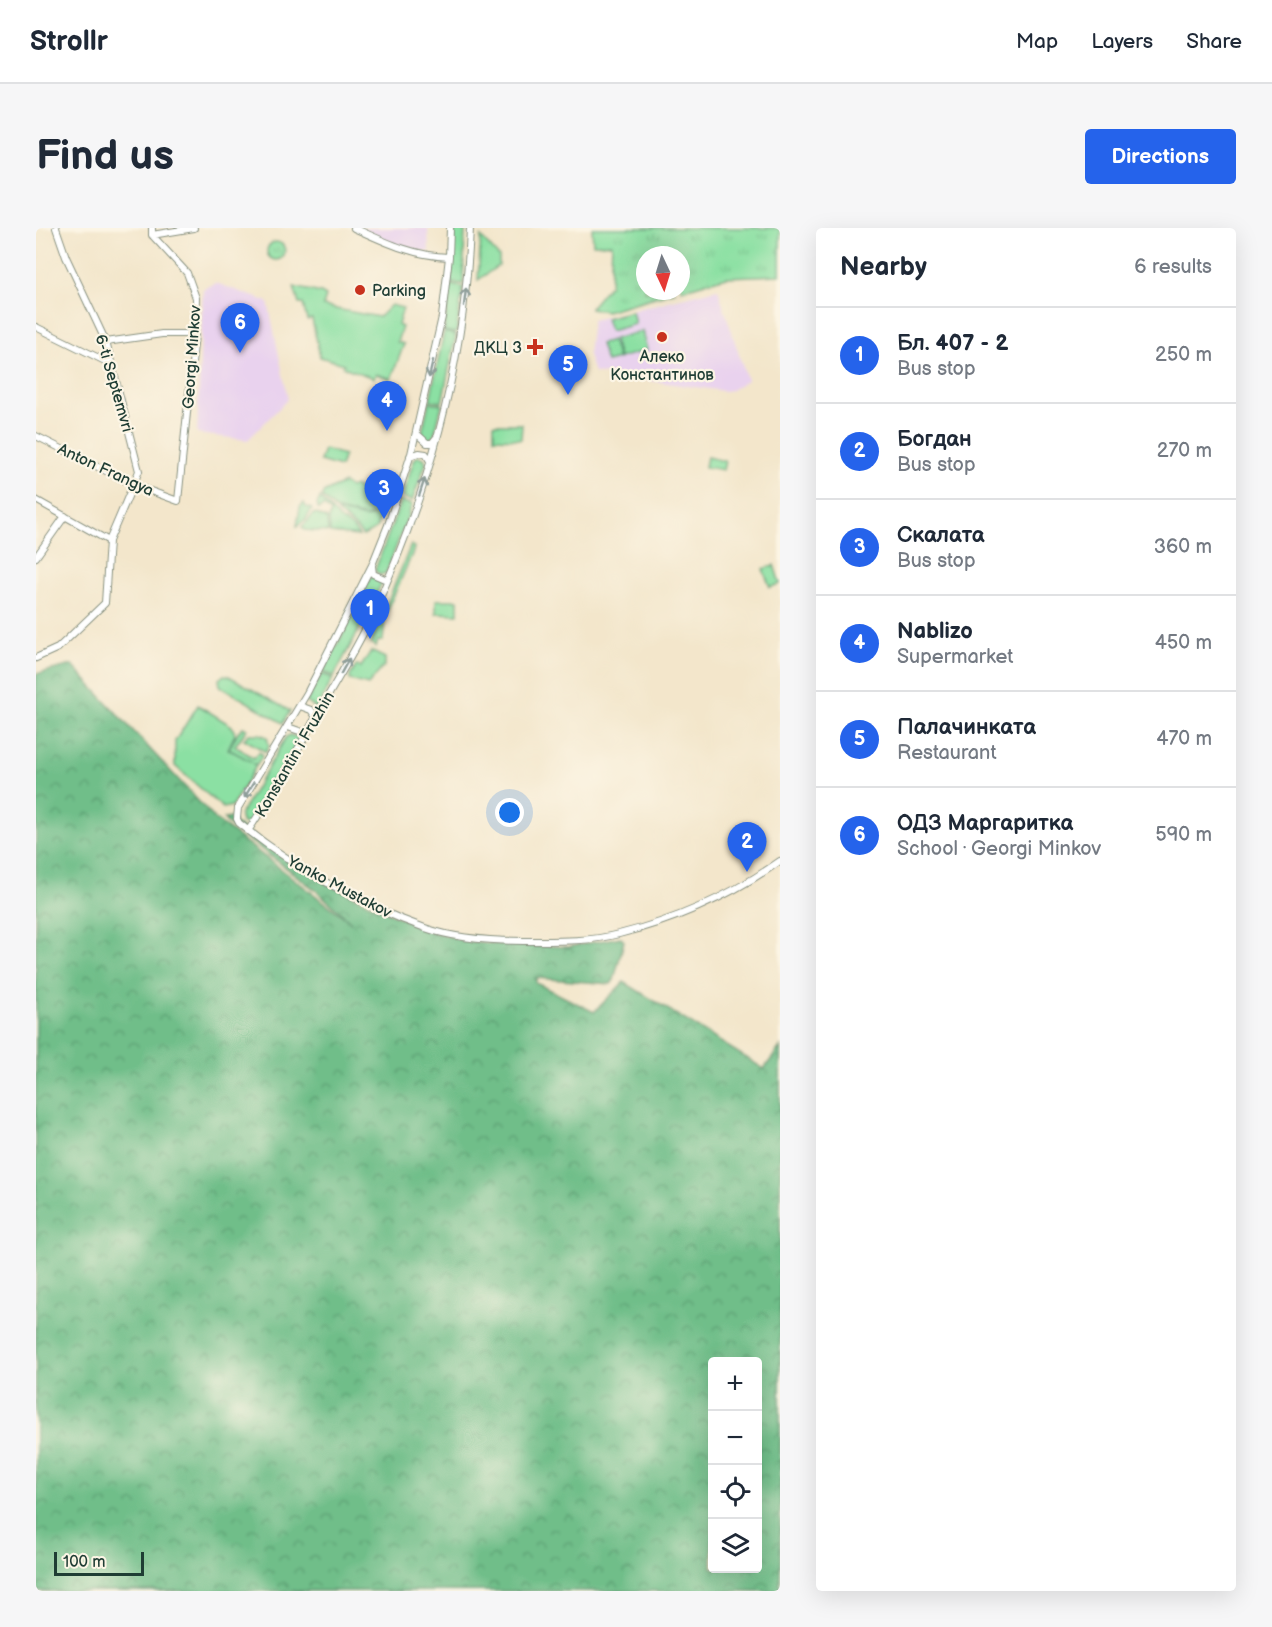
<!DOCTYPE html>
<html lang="en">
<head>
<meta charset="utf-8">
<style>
  body { margin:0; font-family:"Balsamiq Sans",sans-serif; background:#f6f6f7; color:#1f2937 }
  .controls { position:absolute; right:18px; bottom:18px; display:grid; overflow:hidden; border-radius:6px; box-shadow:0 6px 24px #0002 }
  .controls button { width:54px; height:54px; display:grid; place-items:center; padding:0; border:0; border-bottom:2px solid #e0e1e3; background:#fff; color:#1f2937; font:30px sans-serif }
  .compass { position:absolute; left:600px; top:18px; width:54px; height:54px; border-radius:50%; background:#fff; box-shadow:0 6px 24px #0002; rotate:176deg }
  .scale { position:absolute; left:18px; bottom:15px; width:90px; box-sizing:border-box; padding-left:6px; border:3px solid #1f3d34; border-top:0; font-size:16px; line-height:21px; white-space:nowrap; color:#1f3d34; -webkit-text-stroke:4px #fcf5e5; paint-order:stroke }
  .you { position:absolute; left:474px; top:585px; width:21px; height:21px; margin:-15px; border:4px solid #fff; border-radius:50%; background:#1a73e8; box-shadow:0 0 0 9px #1a73e833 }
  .badge { display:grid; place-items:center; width:39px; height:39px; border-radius:50%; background:#2563eb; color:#fff; font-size:20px; font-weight:700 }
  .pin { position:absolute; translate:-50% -50px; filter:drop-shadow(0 2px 3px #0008) }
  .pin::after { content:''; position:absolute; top:32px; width:21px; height:18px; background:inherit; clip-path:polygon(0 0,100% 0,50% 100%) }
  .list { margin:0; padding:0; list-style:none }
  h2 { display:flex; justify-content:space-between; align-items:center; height:78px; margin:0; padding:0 24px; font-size:26px }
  h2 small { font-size:20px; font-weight:400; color:#747a83 }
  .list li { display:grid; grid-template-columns:39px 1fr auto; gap:18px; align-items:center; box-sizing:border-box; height:96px; padding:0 24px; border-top:2px solid #e0e1e3 }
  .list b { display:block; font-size:22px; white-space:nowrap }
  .list p { margin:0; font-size:20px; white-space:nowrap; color:#747a83 }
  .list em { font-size:20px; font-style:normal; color:#747a83 }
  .icon { flex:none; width:33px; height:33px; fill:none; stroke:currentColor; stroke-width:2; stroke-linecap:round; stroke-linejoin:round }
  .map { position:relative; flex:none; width:744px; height:1363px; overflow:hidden; border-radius:6px }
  header { display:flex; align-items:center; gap:36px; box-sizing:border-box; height:84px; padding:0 30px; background:#fff; border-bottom:2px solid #e0e1e3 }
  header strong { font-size:28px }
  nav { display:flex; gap:33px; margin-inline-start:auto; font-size:21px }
  .intro { display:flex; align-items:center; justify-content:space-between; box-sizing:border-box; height:144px; padding:0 36px }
  h1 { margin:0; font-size:42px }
  .button { padding:15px 27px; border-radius:6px; background:#2563eb; color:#fff; font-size:21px; font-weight:700 }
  main { display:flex; gap:36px; padding:0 36px }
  aside { flex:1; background:#fff; border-radius:6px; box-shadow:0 6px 24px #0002 }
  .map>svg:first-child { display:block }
</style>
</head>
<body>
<header>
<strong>Strollr</strong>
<nav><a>Map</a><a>Layers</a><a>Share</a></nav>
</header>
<div class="intro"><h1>Find us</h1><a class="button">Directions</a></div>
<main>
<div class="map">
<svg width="744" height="1363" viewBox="0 0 744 1363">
  <defs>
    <pattern id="forest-crowns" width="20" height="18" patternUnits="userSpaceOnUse" patternTransform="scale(1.5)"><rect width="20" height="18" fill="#70be89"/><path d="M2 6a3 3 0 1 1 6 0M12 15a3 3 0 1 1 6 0" fill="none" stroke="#5b9c71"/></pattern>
    <pattern id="park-tufts" width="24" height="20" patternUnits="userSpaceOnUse" patternTransform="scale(1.5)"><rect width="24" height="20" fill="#8be0a3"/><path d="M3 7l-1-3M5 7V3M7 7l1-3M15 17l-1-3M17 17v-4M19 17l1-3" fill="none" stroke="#78c18d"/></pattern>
  </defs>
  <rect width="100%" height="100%" fill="#fcf5e5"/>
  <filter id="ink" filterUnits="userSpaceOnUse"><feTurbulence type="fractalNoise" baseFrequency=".0167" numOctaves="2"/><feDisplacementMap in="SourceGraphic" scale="12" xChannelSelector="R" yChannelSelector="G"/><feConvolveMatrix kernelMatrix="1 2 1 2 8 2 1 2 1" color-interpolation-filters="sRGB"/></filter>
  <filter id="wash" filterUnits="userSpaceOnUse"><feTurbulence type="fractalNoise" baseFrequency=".008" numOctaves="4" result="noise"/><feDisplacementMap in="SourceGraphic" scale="24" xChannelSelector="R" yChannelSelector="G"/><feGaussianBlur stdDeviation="1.35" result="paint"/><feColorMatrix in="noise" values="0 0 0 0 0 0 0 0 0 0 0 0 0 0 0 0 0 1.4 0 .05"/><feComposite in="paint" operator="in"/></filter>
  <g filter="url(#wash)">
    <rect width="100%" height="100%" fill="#f3e6cb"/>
    <path fill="#e9d2ee" d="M324 0H392L393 24 379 23 360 18Z
      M180 55 232 74 252 171 212 212 161 206 167 61Z
      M682 61 711 152 696 162 688 163 558 145 552 127 556 92Z"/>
    <path fill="#8be0a3" stroke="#558e6c" stroke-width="1.5" d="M418 0H429L427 56 414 55Z
      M445 9 463 29V37L442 52Z
      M415 57 427 59 420 105 408 103Z
      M258 59 285 65 290 68 287 78C306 83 324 85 343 89L355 77 367 80 362 97 366 99 361 114 368 116 355 151 340 146 338 150 307 139 308 136 284 129 276 91 271 92 267 76H263Z
      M596 83 599 96 574 103 570 90Z
      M606 103 611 122 583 130 578 111Z
      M408 104 420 107 406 174 394 172Z
      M576 112 582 131 570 134 564 116Z
      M393 174 406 176 398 208 392 212 388 211 386 205Z
      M458 196H486L485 211 458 210Z
      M288 221 308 227 304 239 284 233Z
      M382 228 388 230 390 235 376 273 366 269 378 232Z
      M671 229 689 233 687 242 669 239Z
      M308 255 314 260 319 258 320 261C325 259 334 259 338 266L333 268 338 278 351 271 349 268 356 265 345 286 341 285 330 289 299 281 286 269 287 265Z
      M284 270 304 291 316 299 323 308 294 305 293 291 295 284 288 278 282 281 281 276Z
      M365 273 376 277 350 345 344 347 339 342Z
      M268 275 270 279 276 281 270 291 261 298 264 279Z
      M300 283 329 290 340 288 344 289 340 301 327 308 318 298Z
      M279 285 291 291 292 304 269 302 266 299Z
      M375 317 378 319 377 324 349 388 347 413H342L340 419 335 415Z
      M738 337 744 356 734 359 727 341Z
      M335 348 342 352H347L329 389 318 385Z
      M400 372H422V386L400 385Z
      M317 387 328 392 298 448 287 444Z
      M335 423 349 430V437L332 457 314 452V448L321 437 325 439Z
      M286 446 297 450 281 481 270 474Z
      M188 447 193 448 254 483 247 495 184 458 183 451Z
      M162 477 196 498 199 506 192 521 216 534 193 521 202 504 207 499 211 501 199 518 218 530 223 524 227 527 221 536H218L220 538 196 578 187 580 139 538V513Z
      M213 506H224L231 509 233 518 230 524 208 511Z
      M254 507 261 509 262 516 217 593 211 596 207 595 204 591V587L250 509Z"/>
    <path fill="url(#forest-crowns)" stroke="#487e5e" stroke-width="1.5" fill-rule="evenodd" d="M36 437 179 591 316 695 282 664 192 596 188 591 195 590 199 596 290 655 390 702 430 713 463 716 533 719 584 709 588 713 578 752 575 756 500 750V755L558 784 588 754 728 841 744 819V1363H0V446ZM676 1134H722V1340H676Z"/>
    <path fill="url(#park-tufts)" stroke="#558e6c" stroke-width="1.5" d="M556 0H744V47L690 49 645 62V27H609V63H640L570 83 554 80 574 56 576 16H557Z
      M231 23a9 9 0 1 1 18 0a9 9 0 1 1-18 0Z"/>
  </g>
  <g filter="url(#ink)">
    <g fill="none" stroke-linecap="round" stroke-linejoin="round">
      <defs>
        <path id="minor" d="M318 0C349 14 378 28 413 29
          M414 0 413 29 406 89 375 226 352 297 336 337 271 465 202 580 201 591 203 595C254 637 326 678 389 700 420 711 455 713 488 713 519 713 552 714 583 706 640 692 696 667 744 633
          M116 7 158 0
          M0 99 75 136
          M70 114 126 106H159
          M380 205 391 215H396L400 210
          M0 208 98 257 142 273 159 106 160 70 151 45 116 7V0
          M374 228 383 225 390 226 394 233
          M0 272 73 313
          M0 329 29 288
          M336 338 337 346 351 352
          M0 430 22 420 69 375 73 313 103 243 70 114 30 29 20 0
          M264 478 275 482 280 489
          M252 499 266 504 272 502
          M212 603C237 566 258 528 280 489 297 458 317 427 333 394 391 271 429 136 434 0"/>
      </defs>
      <use href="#minor" stroke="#899280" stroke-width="8"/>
      <use href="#minor" stroke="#fff" stroke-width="6"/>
    </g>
    <defs><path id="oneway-shaft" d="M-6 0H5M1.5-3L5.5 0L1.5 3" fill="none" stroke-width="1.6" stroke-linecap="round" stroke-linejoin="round" transform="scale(1.5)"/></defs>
    <g stroke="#8f9e9a">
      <use href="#oneway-shaft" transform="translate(429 69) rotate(-83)"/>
      <use href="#oneway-shaft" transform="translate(395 141) rotate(103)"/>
      <use href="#oneway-shaft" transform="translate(386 259) rotate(-72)"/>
      <use href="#oneway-shaft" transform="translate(309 438) rotate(-61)"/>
      <use href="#oneway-shaft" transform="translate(213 562) rotate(121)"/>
    </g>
  </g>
  <g fill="#c8321e" stroke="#fcf5e5" stroke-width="2">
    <circle cx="324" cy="62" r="6"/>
    <circle cx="626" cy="109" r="6"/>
    <path d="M496 110h6v6h6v6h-6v6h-6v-6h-6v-6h6z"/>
  </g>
  <g text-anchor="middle" stroke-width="4.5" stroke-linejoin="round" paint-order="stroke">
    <g font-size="16" fill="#1f3d34" stroke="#fcf5e5" text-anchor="start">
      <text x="336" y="68">Parking</text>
      <text x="486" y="125" text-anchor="end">ДКЦ 3</text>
      <text x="626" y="134" text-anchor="middle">Алеко<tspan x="626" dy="18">Константинов</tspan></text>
    </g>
    <g font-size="16" fill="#1f3d34" stroke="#fcf5e5">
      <text transform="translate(155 129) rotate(-86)" y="6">Georgi Minkov</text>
      <text transform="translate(79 155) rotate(74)" y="6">6-ti Septemvri</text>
      <text transform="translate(70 241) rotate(25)" y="6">Anton Frangya</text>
      <text transform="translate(258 526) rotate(-60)" y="6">Konstantin i Fruzhin</text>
      <text transform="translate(304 658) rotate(28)" y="6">Yanko Mustakov</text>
    </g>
  </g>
</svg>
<div class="controls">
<button>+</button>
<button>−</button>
<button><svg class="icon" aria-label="locate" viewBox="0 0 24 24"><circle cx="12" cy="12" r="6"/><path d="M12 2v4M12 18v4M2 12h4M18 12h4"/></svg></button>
<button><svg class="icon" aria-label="layers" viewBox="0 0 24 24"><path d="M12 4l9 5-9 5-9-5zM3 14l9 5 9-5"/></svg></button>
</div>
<svg class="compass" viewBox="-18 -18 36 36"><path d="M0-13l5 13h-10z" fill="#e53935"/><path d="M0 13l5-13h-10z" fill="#747a83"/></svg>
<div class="scale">100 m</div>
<div class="you"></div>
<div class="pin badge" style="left:334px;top:411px">1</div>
<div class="pin badge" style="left:711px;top:644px">2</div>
<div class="pin badge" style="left:348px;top:291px">3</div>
<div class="pin badge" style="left:351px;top:203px">4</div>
<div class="pin badge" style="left:532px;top:167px">5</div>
<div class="pin badge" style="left:204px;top:125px">6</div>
</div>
<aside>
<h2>Nearby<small>6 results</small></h2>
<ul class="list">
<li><span class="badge">1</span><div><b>Бл. 407 - 2</b><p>Bus stop</p></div><em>250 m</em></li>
<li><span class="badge">2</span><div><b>Богдан</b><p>Bus stop</p></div><em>270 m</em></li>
<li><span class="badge">3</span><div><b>Скалата</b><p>Bus stop</p></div><em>360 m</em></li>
<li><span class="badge">4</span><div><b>Nablizo</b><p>Supermarket</p></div><em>450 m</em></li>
<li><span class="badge">5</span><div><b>Палачинката</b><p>Restaurant</p></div><em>470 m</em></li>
<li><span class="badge">6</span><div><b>ОДЗ Маргаритка</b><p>School · Georgi Minkov</p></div><em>590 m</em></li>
</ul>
</aside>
</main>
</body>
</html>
